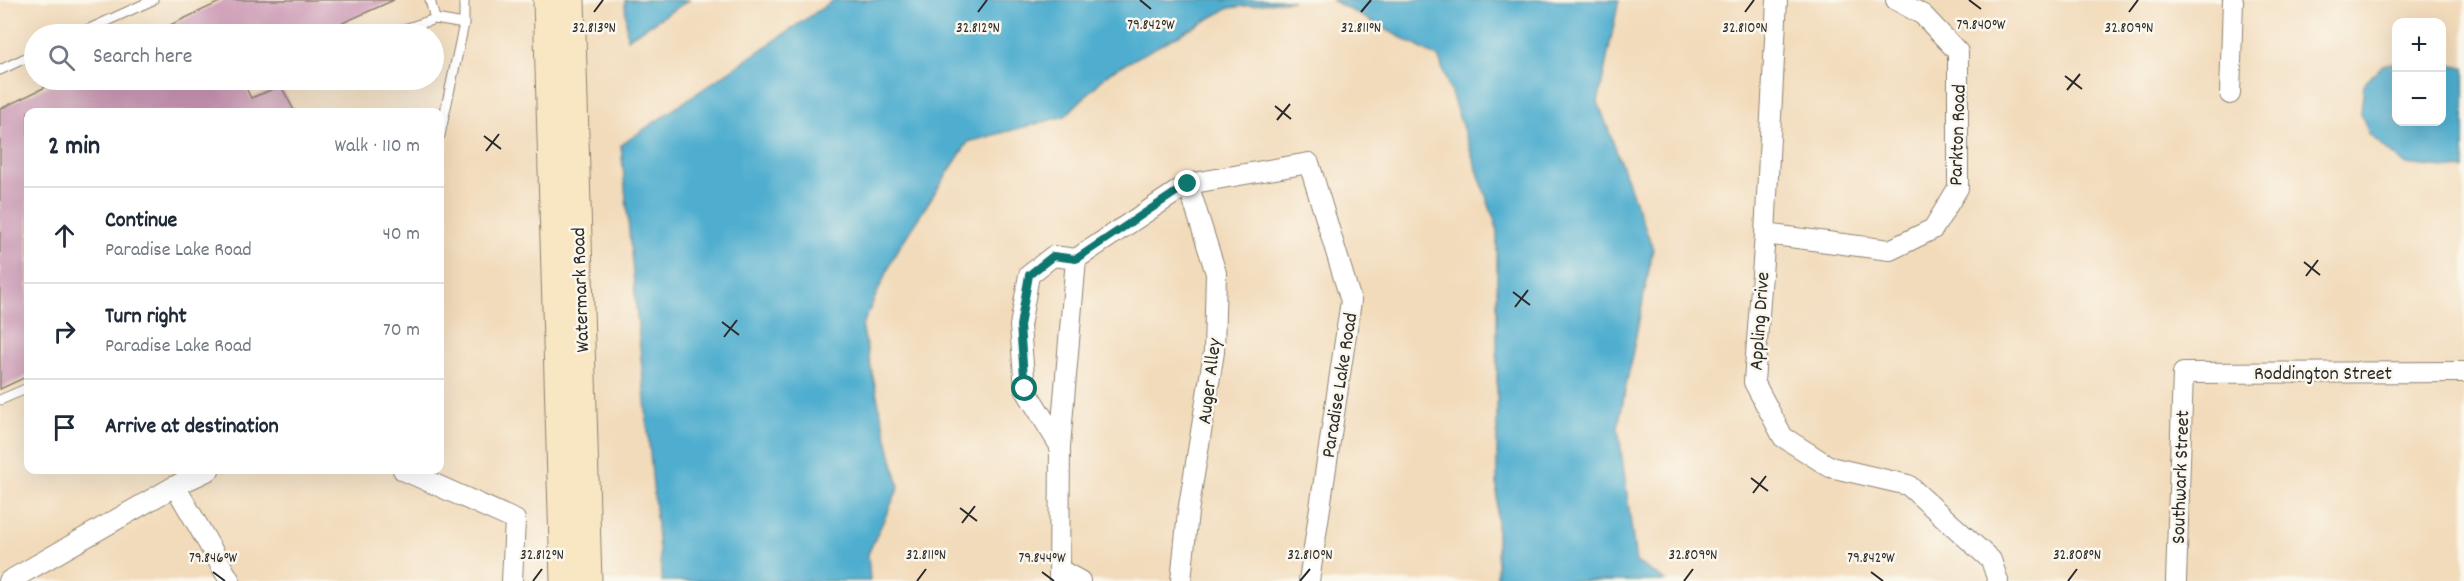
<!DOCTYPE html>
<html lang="en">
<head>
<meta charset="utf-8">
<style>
  body { margin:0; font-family:Dekko,sans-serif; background:#f6f6f7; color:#1f2937 }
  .controls { position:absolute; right:18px; top:18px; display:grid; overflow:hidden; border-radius:12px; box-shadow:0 6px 24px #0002 }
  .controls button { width:54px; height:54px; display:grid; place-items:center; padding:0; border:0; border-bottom:2px solid #e0e1e3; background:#fff; color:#1f2937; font:30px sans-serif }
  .stop { position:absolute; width:18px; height:18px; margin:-14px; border:4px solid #0f766e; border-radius:50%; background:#fff }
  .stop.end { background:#0f766e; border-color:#fff; box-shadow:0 2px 6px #0008 }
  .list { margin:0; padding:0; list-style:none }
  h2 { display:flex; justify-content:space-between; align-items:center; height:78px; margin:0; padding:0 24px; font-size:26px }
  h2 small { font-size:20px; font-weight:400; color:#747a83 }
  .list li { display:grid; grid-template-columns:39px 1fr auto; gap:18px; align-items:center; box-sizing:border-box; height:96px; padding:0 24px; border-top:2px solid #e0e1e3 }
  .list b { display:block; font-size:22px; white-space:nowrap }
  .list p { margin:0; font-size:20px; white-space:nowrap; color:#747a83 }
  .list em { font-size:20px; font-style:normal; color:#747a83 }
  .icon { flex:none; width:33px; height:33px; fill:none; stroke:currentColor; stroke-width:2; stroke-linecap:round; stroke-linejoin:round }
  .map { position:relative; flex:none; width:2464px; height:581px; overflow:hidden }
  .search { position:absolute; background:#fff; box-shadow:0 6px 24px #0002; left:24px; top:24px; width:420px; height:66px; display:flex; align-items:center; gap:15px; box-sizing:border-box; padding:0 21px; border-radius:33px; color:#747a83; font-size:22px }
  .panel { position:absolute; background:#fff; box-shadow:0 6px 24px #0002; left:24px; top:108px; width:420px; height:366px; border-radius:12px }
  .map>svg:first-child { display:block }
</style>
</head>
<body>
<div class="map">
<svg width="2464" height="581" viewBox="0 0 2464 581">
  <rect width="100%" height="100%" fill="#fbf7ec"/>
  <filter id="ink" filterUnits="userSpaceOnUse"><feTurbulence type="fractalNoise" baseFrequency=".0167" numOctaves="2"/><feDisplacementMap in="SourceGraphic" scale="12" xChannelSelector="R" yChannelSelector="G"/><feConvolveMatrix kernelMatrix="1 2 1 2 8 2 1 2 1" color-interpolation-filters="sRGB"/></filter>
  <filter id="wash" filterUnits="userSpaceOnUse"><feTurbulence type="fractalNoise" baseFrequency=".008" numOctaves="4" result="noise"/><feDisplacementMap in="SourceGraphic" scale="24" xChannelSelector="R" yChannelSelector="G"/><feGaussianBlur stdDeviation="1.35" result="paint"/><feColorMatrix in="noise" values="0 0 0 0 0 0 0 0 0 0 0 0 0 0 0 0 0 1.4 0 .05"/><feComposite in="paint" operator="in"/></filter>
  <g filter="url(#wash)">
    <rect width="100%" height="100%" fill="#f2dbbb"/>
    <path fill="#50aecf" stroke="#3e6c7d" stroke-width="1.5" d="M625 0H689L627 39Z
      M834 0H1293L1229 8 1110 72 1065 116 968 142 896 252 862 326 881 414 899 487 868 554 870 581H662L621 145Z
      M1332 0H1619L1598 102 1653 249 1618 427 1636 562 1666 581H1497V228L1439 58Z
      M2396 62V122H2442V64L2464 68V170L2404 164 2369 134 2361 113 2364 84 2383 65Z"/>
    <g id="blocks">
      <path fill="#ca94b4" d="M224 0H394L318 34H151Z
        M60 80H242L251 98 281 86 295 112H28V376L0 389V109Z"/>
    </g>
  </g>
  <g filter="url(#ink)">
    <use href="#blocks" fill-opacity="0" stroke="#8e8373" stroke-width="1.5"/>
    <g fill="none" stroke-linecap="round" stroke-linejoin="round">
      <defs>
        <path id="lane" d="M430 0 435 19
          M78 34 153 0
          M389 34 435 19 464 24
          M0 70 34 54
          M440 135 464 24V0
          M0 400 28 388"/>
        <path id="street" d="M1777 0 1765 234 1754 382 1783 437 1830 467 1908 485 1991 560 1998 581
          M2230 94 2233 0
          M1765 234 1890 250 1933 229 1958 188V52L1923 15 1896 0
          M1060 446 1025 389 1020 326 1029 275 1053 256 1076 259
          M403 470 515 520 512 581
          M175 486 230 581
          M1060 570 1080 581
          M9 581 175 486 209 470
          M1059 581 1060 446 1076 259 1188 184 1309 163 1351 301 1309 581
          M1181 581 1188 512 1214 352 1216 273 1188 184
          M2176 581 2183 373 2464 372"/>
        <path id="secondary" d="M547 0 564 581
          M571 0 588 581"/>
      </defs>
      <use href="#lane" stroke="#8e8373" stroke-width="11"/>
      <use href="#street" stroke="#8e8373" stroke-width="22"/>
      <use href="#secondary" stroke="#8e8373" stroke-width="29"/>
      <use href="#lane" stroke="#fff" stroke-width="9"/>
      <use href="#street" stroke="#fff" stroke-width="20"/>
      <use href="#secondary" stroke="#f9e7c3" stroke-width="27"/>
    </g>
  </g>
  <g fill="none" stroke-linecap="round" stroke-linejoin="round" filter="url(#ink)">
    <path stroke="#0f766e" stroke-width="8" d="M1025 389 1020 326 1029 275 1053 256 1076 259 1188 184"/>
  </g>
  <path fill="none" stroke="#2b2b2b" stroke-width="2" d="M1140 0 1151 9M1969 0 1981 9M594 12 603 0M978 12 987 0M1361 12 1371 0M1745 12 1754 0M2129 12 2138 0M2065 76 2082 89M2067 90 2080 74M1275 106 1291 119M1277 120 1290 104M484 136 501 149M486 151 499 134M2304 262 2320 275M2306 276 2318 260M1513 292 1530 305M1515 307 1528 290M722 322 739 335M724 337 737 320M1751 478 1768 491M1753 493 1766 476M960 508 977 521M962 523 975 506M213 572 225 581M1042 572 1054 581M1871 572 1883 581M533 581 542 569M917 581 926 569M1300 581 1310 569M1684 581 1693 569M2068 581 2077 569"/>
  <g text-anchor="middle" stroke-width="5" stroke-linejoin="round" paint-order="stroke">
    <g font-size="20" fill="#2b2b2b" stroke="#fbf7ec">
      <text transform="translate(1956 135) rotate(-88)" y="7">Parkton Road</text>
      <text transform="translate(579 290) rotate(-92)" y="7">Watermark Road</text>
      <text transform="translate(1758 321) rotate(-86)" y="7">Appling Drive</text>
      <text x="2323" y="379">Roddington Street</text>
      <text transform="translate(1208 381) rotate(-83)" y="7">Auger Alley</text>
      <text transform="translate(1338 385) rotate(-81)" y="7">Paradise Lake Road</text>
      <text transform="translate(2179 477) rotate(-88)" y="7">Southwark Street</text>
    </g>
  </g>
  <g font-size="15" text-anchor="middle" fill="#2b2b2b" stroke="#fbf7ec" stroke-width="5" stroke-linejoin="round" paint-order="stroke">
    <text x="1981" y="29">79.840°W</text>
    <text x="1151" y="29">79.842°W</text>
    <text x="594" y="32">32.813°N</text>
    <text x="978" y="32">32.812°N</text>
    <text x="1361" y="32">32.811°N</text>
    <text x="1745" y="32">32.810°N</text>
    <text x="2129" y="32">32.809°N</text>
    <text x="542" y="559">32.812°N</text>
    <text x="926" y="559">32.811°N</text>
    <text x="1310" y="559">32.810°N</text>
    <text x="1693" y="559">32.809°N</text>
    <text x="2077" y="559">32.808°N</text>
    <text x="213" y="562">79.846°W</text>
    <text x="1042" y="562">79.844°W</text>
    <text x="1871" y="562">79.842°W</text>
  </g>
</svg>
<div class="controls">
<button>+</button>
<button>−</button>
</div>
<div class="stop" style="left:1025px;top:389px"></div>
<div class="stop end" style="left:1188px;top:184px"></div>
<div class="search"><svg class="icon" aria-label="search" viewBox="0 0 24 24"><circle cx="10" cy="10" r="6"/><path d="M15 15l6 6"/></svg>Search here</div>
<section class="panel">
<h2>2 min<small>Walk · 110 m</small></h2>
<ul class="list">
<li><svg class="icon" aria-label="ahead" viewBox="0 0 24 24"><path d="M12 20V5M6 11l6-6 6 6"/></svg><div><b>Continue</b><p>Paradise Lake Road</p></div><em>40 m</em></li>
<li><svg class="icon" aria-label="right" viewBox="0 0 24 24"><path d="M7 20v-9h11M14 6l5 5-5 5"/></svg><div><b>Turn right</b><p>Paradise Lake Road</p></div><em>70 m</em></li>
<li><svg class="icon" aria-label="arrive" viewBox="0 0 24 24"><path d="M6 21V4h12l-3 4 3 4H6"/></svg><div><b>Arrive at destination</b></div></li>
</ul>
</section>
</div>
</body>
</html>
